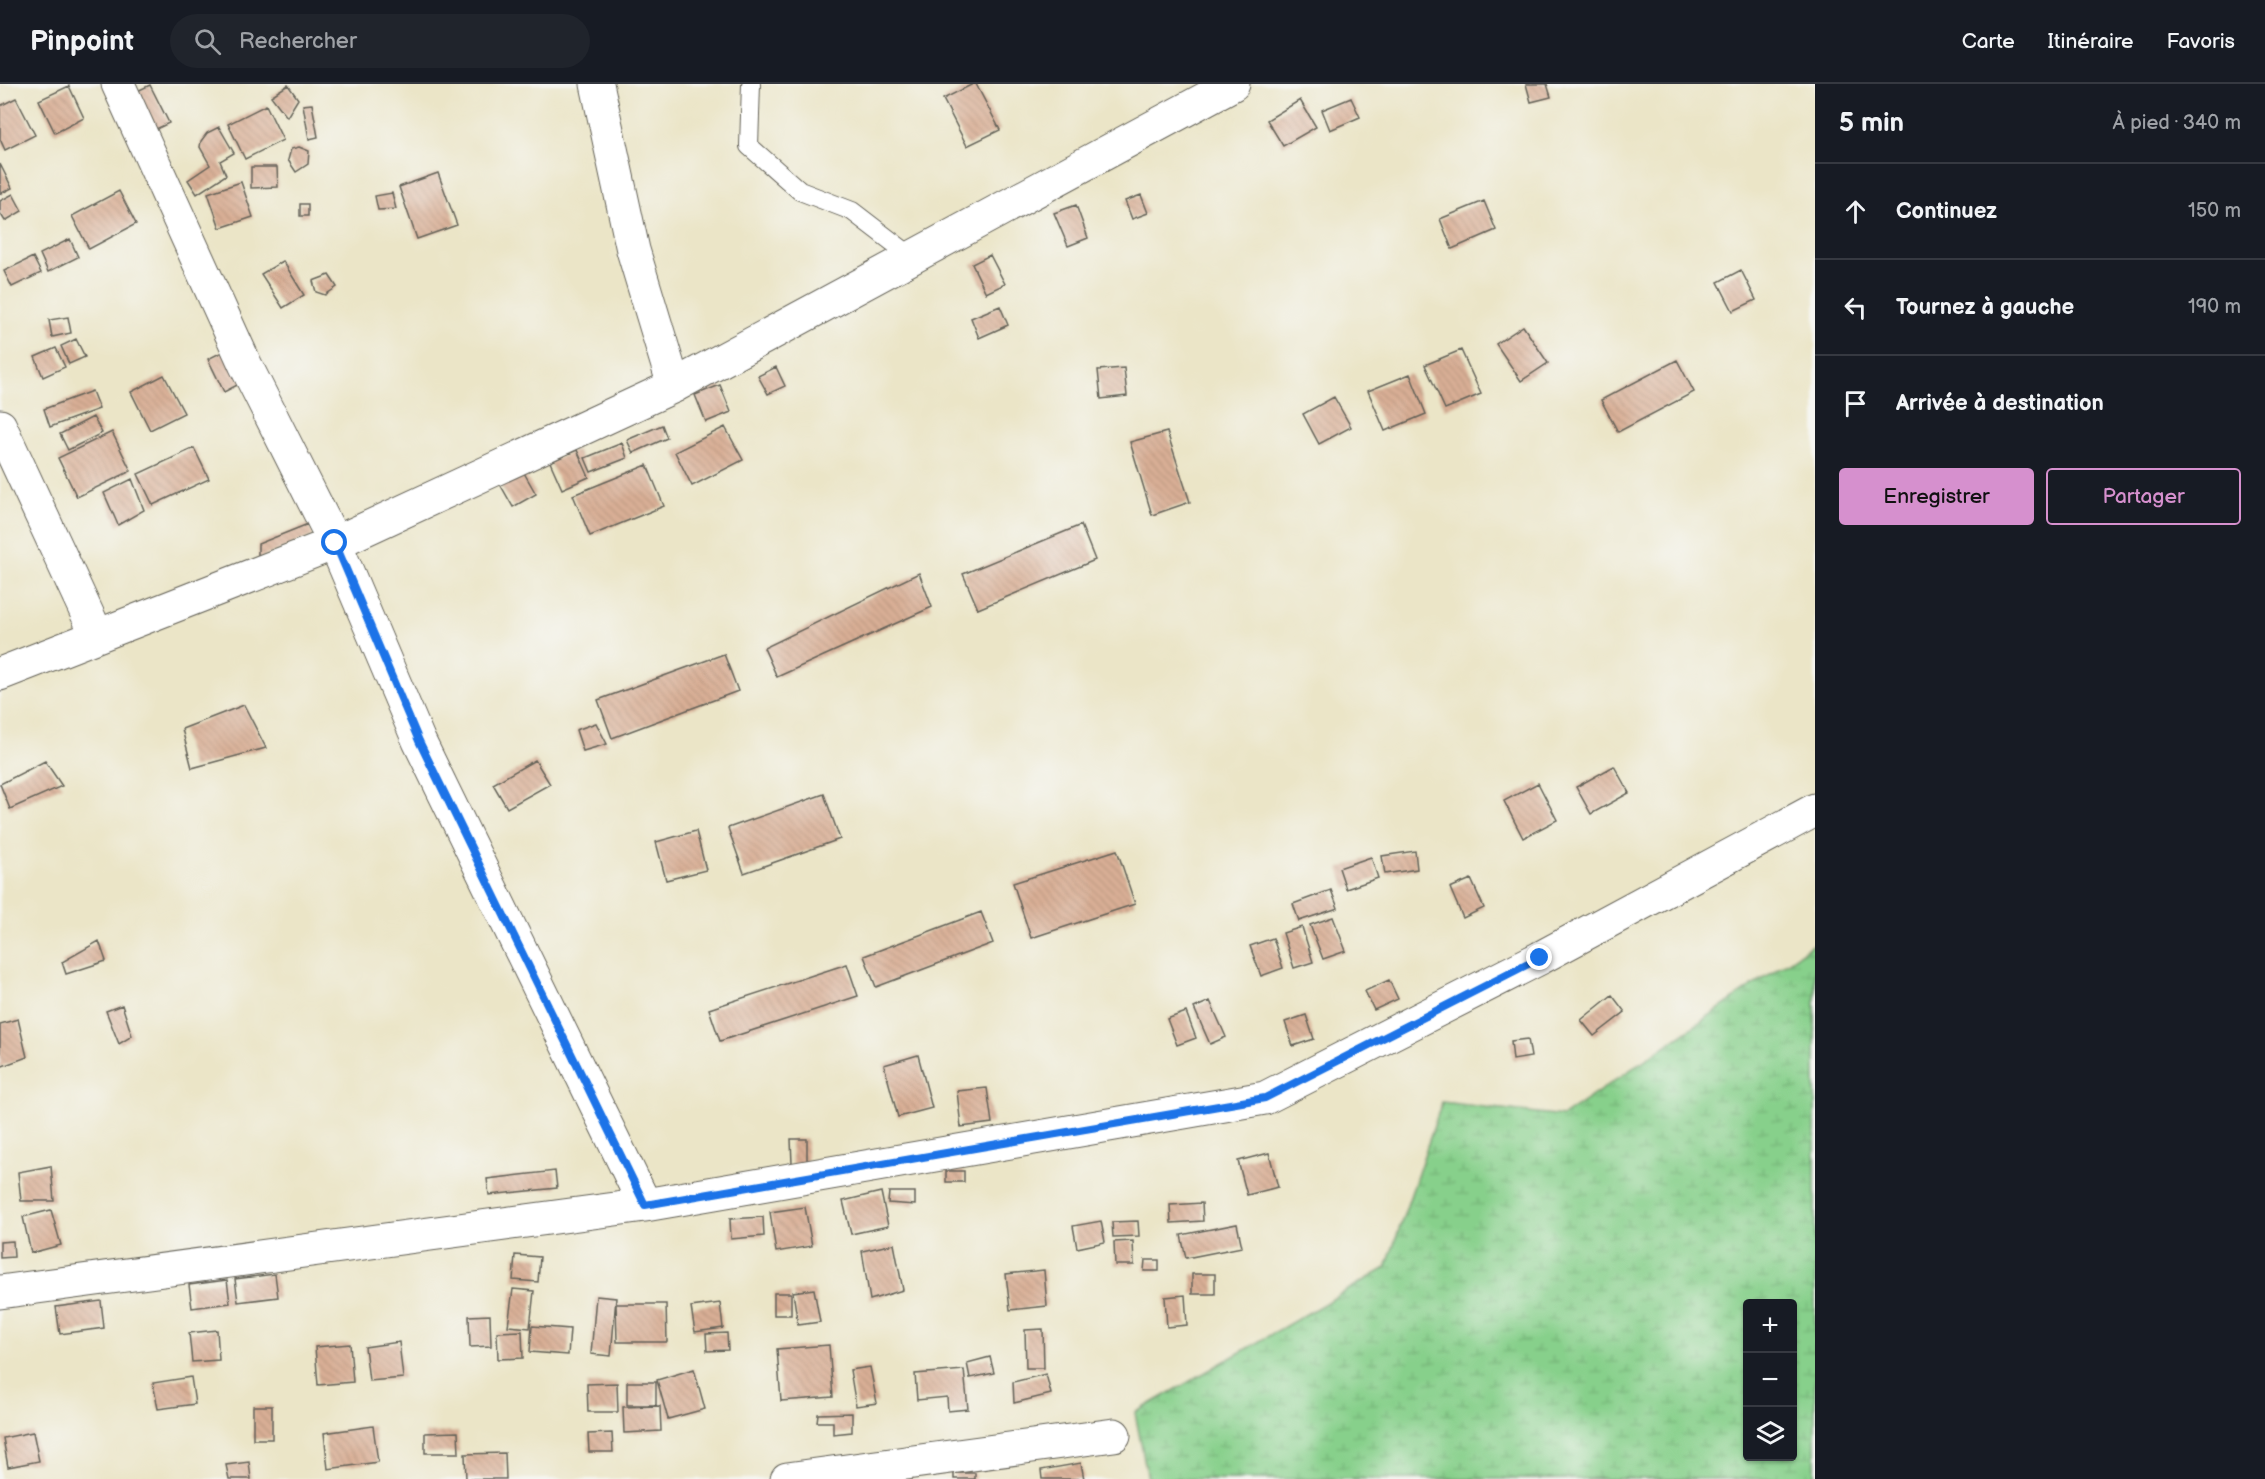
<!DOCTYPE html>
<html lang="fr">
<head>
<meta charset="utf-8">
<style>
  body { margin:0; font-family:"Balsamiq Sans",sans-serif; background:#20242c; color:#f1f3f6 }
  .controls { position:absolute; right:18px; bottom:18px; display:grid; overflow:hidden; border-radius:6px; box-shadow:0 2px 4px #0004 }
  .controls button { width:54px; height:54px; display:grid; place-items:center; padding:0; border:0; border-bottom:2px solid #363941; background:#171b24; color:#f1f3f6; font:30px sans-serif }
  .stop { position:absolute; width:18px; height:18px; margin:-14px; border:4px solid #1a73e8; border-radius:50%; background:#fff }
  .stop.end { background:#1a73e8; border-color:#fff; box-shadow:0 2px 6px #0008 }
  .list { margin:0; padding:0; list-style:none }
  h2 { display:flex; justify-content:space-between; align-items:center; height:78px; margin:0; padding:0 24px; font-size:26px }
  h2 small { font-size:20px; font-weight:400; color:#9ea1a6 }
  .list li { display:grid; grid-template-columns:39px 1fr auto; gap:18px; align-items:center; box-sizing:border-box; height:96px; padding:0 24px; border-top:2px solid #363941 }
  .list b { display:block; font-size:22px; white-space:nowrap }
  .list em { font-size:20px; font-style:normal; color:#9ea1a6 }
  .actions { display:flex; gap:12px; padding:18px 24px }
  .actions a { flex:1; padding:14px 0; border:2px solid #d690ce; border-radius:6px; text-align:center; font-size:21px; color:#d690ce }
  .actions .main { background:#d690ce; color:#111 }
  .icon { flex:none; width:33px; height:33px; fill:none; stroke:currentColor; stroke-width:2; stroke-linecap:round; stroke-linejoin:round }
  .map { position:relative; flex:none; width:1815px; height:1395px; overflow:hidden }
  header { display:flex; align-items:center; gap:36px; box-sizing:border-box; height:84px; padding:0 30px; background:#171b24; border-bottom:2px solid #363941 }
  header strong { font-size:28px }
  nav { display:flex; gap:33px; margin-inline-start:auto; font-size:21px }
  .search { width:420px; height:54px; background:#20242c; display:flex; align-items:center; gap:15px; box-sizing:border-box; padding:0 21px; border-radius:33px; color:#9ea1a6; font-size:22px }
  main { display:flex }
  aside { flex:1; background:#171b24 }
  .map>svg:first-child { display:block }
</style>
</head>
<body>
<header>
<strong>Pinpoint</strong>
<div class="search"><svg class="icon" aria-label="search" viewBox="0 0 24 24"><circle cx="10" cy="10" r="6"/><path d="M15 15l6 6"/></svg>Rechercher</div>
<nav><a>Carte</a><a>Itinéraire</a><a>Favoris</a></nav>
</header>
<main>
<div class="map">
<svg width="1815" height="1395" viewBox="0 0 1815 1395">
  <defs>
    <pattern id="wetland-marsh" width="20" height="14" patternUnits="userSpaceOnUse" patternTransform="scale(1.5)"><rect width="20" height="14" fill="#87d08b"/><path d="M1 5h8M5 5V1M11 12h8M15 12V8" fill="none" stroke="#74b277"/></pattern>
    <pattern id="building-back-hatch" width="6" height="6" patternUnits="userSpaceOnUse" patternTransform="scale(1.5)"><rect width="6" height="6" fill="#d9af95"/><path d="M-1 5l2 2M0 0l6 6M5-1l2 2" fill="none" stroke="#ba9680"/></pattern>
  </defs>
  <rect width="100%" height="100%" fill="#f6f6f2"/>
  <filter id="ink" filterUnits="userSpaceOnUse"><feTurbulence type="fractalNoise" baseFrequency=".0167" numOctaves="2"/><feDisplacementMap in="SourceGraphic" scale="12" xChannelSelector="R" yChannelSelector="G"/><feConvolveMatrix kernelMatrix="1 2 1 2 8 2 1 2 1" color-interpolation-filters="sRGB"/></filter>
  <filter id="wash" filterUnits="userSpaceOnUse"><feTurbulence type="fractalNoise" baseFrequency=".008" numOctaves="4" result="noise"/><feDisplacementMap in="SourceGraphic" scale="24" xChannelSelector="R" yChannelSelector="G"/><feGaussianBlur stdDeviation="1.35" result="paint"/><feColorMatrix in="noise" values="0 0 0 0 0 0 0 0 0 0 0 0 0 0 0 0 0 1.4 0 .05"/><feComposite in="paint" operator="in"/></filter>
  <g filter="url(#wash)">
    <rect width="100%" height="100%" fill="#ebe5c7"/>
    <path fill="url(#wetland-marsh)" stroke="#527654" stroke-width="1.5" fill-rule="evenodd" d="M1815 859V1395H1148L1135 1329 1386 1184 1442 1018 1563 1032ZM1748 1220H1792V1372H1748Z"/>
    <g id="blocks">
      <path fill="url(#building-back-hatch)" d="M973 0H976L1000 46 967 62 943 15Z
        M1526 0H1547L1551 13 1531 18Z
        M150 1 169 39 152 47 133 9Z
        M288 1 298 15 287 33 271 12Z
        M69 2 84 34 55 49 39 16Z
        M16 14 35 51 5 66 0 55V22Z
        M1351 14 1360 33 1330 46 1322 26Z
        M1300 16 1316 43 1283 62 1267 36Z
        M312 20 318 53 309 55 303 21Z
        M266 21 283 56 245 75 228 40Z
        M219 43 234 69 220 77 226 91 197 110 188 96 210 81 200 63 201 57 207 49Z
        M299 63 309 67 308 80 296 88 288 76 291 65Z
        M0 80 12 104 0 110Z
        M251 83H277L278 103 251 104Z
        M438 89 457 141 417 155 399 103Z
        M241 98 253 133 220 144 208 109Z
        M119 107 136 140 89 165 72 132Z
        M392 109 396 125 378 126 375 112Z
        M13 110 22 127 5 137 0 129V117Z
        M1141 111 1148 129 1132 135 1125 117Z
        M1484 117 1496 146 1452 165 1440 135Z
        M300 120H308V132H300Z
        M1076 121 1088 154 1068 162 1054 129Z
        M70 155 78 173 48 188 40 170Z
        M990 171 1005 200 986 209 972 180Z
        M33 173 41 189 12 203 4 187Z
        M283 177 304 211 283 224 261 190Z
        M1741 186 1756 216 1733 227 1718 198Z
        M329 191 337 203 325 211 316 208 313 197Z
        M1000 222 1008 241 979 254 971 234Z
        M68 233 71 249 52 253 49 236Z
        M1523 242 1548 279 1521 297 1496 260Z
        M76 255 85 273 69 280 61 262Z
        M56 264 65 283 43 293 35 273Z
        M228 265 245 297 224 308 208 275Z
        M1461 266 1481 310 1445 325 1425 281Z
        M1677 276 1694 308 1618 348 1601 316Z
        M776 283 785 302 768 310 758 292Z
        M1124 284 1127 312 1101 315 1098 286Z
        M1410 290 1426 330 1385 347 1368 307Z
        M164 291 184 329 150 346 131 308Z
        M720 301 731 328 706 338 695 311Z
        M92 307 99 325 50 343 44 325Z
        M1334 313 1351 343 1319 360 1303 330Z
        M93 333 102 349 68 366 60 350Z
        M662 341 667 354 633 369 627 356Z
        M725 343 743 376 692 402 675 368Z
        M112 348 131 387 77 413 58 374Z
        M1167 348 1190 418 1152 431 1130 358Z
        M622 359 627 374 591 388 585 374Z
        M194 364 209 395 153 421 138 390Z
        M577 366 589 393 562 405 550 378Z
        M647 381 664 422 590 452 573 411Z
        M523 387 536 410 513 423 500 400Z
        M132 395 144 426 118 441 104 409Z
        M308 440 313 452 258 475V460Z
        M1081 441 1095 476 978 525 963 490Z
        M919 489 932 523 777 593 764 564Z
        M724 570 738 607 612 654 598 616Z
        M244 621 266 664 192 684 182 645Z
        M596 639 607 660 583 667 576 646Z
        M535 676 550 700 507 724 493 700Z
        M45 677 62 702 10 725 0 700Z
        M1614 682 1629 709 1591 730 1576 703Z
        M1538 699 1557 736 1523 754 1504 717Z
        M824 710 840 755 744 789 728 744Z
        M696 747 706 786 666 796 656 758Z
        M1117 766 1135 820 1031 854 1013 799Z
        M1415 767 1417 785 1385 790 1382 772Z
        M1371 773 1378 794 1346 805 1339 784Z
        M1471 795 1484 824 1463 834 1450 804Z
        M1331 806 1338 824 1299 837 1293 820Z
        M981 828 993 859 876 903 864 872Z
        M1333 833 1346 867 1323 875 1310 841Z
        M1302 843 1313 878 1294 884 1283 849Z
        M1273 854 1283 884 1261 892 1250 862Z
        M99 857 106 877 66 890 62 878Z
        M847 880 858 912 720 957 709 925Z
        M1389 896 1398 915 1374 926 1365 907Z
        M1612 911 1625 928 1594 952 1581 936Z
        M1210 917 1226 953 1210 960 1194 924Z
        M122 921 132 952 119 960 106 927Z
        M1186 928 1196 954 1177 961 1167 935Z
        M1306 931 1314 955 1293 962 1285 938Z
        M18 935 27 973 0 983V940Z
        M1528 955 1531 973 1513 976 1511 957Z
        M918 971 932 1024 898 1033 884 981Z
        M987 1004 992 1039 961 1043 957 1007Z
        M791 1055H807V1080H792Z
        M1269 1069 1278 1103 1247 1111 1238 1077Z
        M51 1082 54 1117H21L18 1088Z
        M555 1087 557 1104 489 1111 487 1095Z
        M946 1087H964V1098H946Z
        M881 1108 888 1142 851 1150 843 1117Z
        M889 1108H915V1121L888 1119Z
        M1202 1119 1203 1137 1171 1139 1170 1121Z
        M805 1123 812 1162 776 1168 770 1128Z
        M51 1126 61 1161 31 1169 23 1133Z
        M763 1133 764 1152 731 1155 730 1135Z
        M1101 1137 1105 1158 1077 1164 1073 1142Z
        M1138 1137 1139 1152 1113 1153 1112 1138Z
        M1237 1140 1242 1163 1186 1174 1181 1151Z
        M13 1157 14 1173 0 1174V1158Z
        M1133 1157 1134 1181H1115L1114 1158Z
        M894 1160 903 1206 870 1216 862 1167Z
        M515 1171 540 1173 538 1198 513 1196Z
        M1145 1176H1159V1187H1144Z
        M1044 1186 1047 1222 1010 1226 1006 1190Z
        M275 1190 278 1213 238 1218 235 1195Z
        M1192 1190H1215V1210H1192Z
        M227 1196 230 1219 192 1224 189 1201Z
        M513 1205 534 1207 530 1244 508 1242Z
        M814 1205 820 1238 798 1241 793 1208Z
        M774 1209H791V1231H774Z
        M1185 1211 1187 1241 1167 1243 1165 1213Z
        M596 1212 616 1214 611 1272 591 1270Z
        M101 1217 104 1244 60 1250 56 1223Z
        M720 1219 723 1244 695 1248 691 1223Z
        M616 1220H666L667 1258H617Z
        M490 1231 491 1262 470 1263 469 1232Z
        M532 1242 570 1245 568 1271 530 1268Z
        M1043 1245 1044 1284H1026L1025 1246Z
        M217 1246 219 1276 192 1278 189 1249Z
        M522 1247 523 1274 498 1275 497 1248Z
        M727 1249 728 1266 707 1267 706 1250Z
        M399 1258 403 1294 369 1297 365 1263Z
        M350 1260 353 1298 318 1301 315 1263Z
        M829 1261 833 1313 781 1317 777 1265Z
        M990 1273 994 1289 970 1294 967 1279Z
        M870 1283 877 1319 856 1322 850 1286Z
        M694 1285 705 1325 668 1335 657 1296Z
        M964 1286 968 1325 948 1327 947 1313 917 1316 915 1290Z
        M1046 1290 1051 1310 1014 1319 1013 1298Z
        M191 1293 195 1320 158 1325 153 1299Z
        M627 1298H656V1321H627Z
        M617 1299 618 1328H588L587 1300Z
        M253 1322H272V1355H253Z
        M660 1322 661 1347 624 1349 623 1323Z
        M852 1329V1348L833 1350V1338H817L818 1330Z
        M373 1342 378 1378 328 1385 324 1349Z
        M33 1348 39 1377 8 1383 3 1354Z
        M458 1348 459 1369H425V1349Z
        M612 1349 613 1368H589L588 1350Z
        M505 1369 506 1395H466L465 1370Z
        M249 1378 251 1395H229L226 1381Z
        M1081 1379 1084 1395H1042L1041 1386Z
        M954 1389H975V1395H954Z"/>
    </g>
  </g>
  <g filter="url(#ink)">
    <use href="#blocks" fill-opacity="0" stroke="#646258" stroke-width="1.5"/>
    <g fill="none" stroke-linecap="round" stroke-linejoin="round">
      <defs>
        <path id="service" d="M751 0 749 62 800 107 852 127 912 173"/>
        <path id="minor" d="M118 0 245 280 335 459 419 657 645 1121
          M597 0 633 166 674 302
          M0 342 97 551
          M0 1208 645 1121 1265 1014 1540 874 1815 726
          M787 1395 1114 1351"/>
        <path id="trunk" d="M0 590 335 459 674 302 1233 0"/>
      </defs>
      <use href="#service" stroke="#646258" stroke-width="20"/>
      <use href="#minor" stroke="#646258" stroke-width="35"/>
      <use href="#trunk" stroke="#646258" stroke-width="35"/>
      <use href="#service" stroke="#fff" stroke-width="18"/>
      <use href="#minor" stroke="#fff" stroke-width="33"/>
      <use href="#trunk" stroke="#fff" stroke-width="33"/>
    </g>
  </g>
  <g fill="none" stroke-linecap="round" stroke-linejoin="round" filter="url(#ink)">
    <path stroke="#1a73e8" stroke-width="8" d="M335 459 419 657 645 1121 1265 1014 1540 874"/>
  </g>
</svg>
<div class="controls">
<button>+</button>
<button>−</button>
<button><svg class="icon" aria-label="layers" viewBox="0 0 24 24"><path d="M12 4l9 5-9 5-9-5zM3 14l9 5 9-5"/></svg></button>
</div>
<div class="stop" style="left:335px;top:459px"></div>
<div class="stop end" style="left:1540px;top:874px"></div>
</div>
<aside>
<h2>5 min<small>À pied · 340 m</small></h2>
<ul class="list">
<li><svg class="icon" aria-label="ahead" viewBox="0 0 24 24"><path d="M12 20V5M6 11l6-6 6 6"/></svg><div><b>Continuez</b></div><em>150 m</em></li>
<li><svg class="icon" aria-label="left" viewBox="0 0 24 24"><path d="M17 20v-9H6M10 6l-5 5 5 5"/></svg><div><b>Tournez à gauche</b></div><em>190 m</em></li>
<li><svg class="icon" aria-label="arrive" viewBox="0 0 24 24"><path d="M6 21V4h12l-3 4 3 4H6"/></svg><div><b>Arrivée à destination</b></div></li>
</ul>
<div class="actions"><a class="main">Enregistrer</a><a>Partager</a></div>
</aside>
</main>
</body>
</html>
